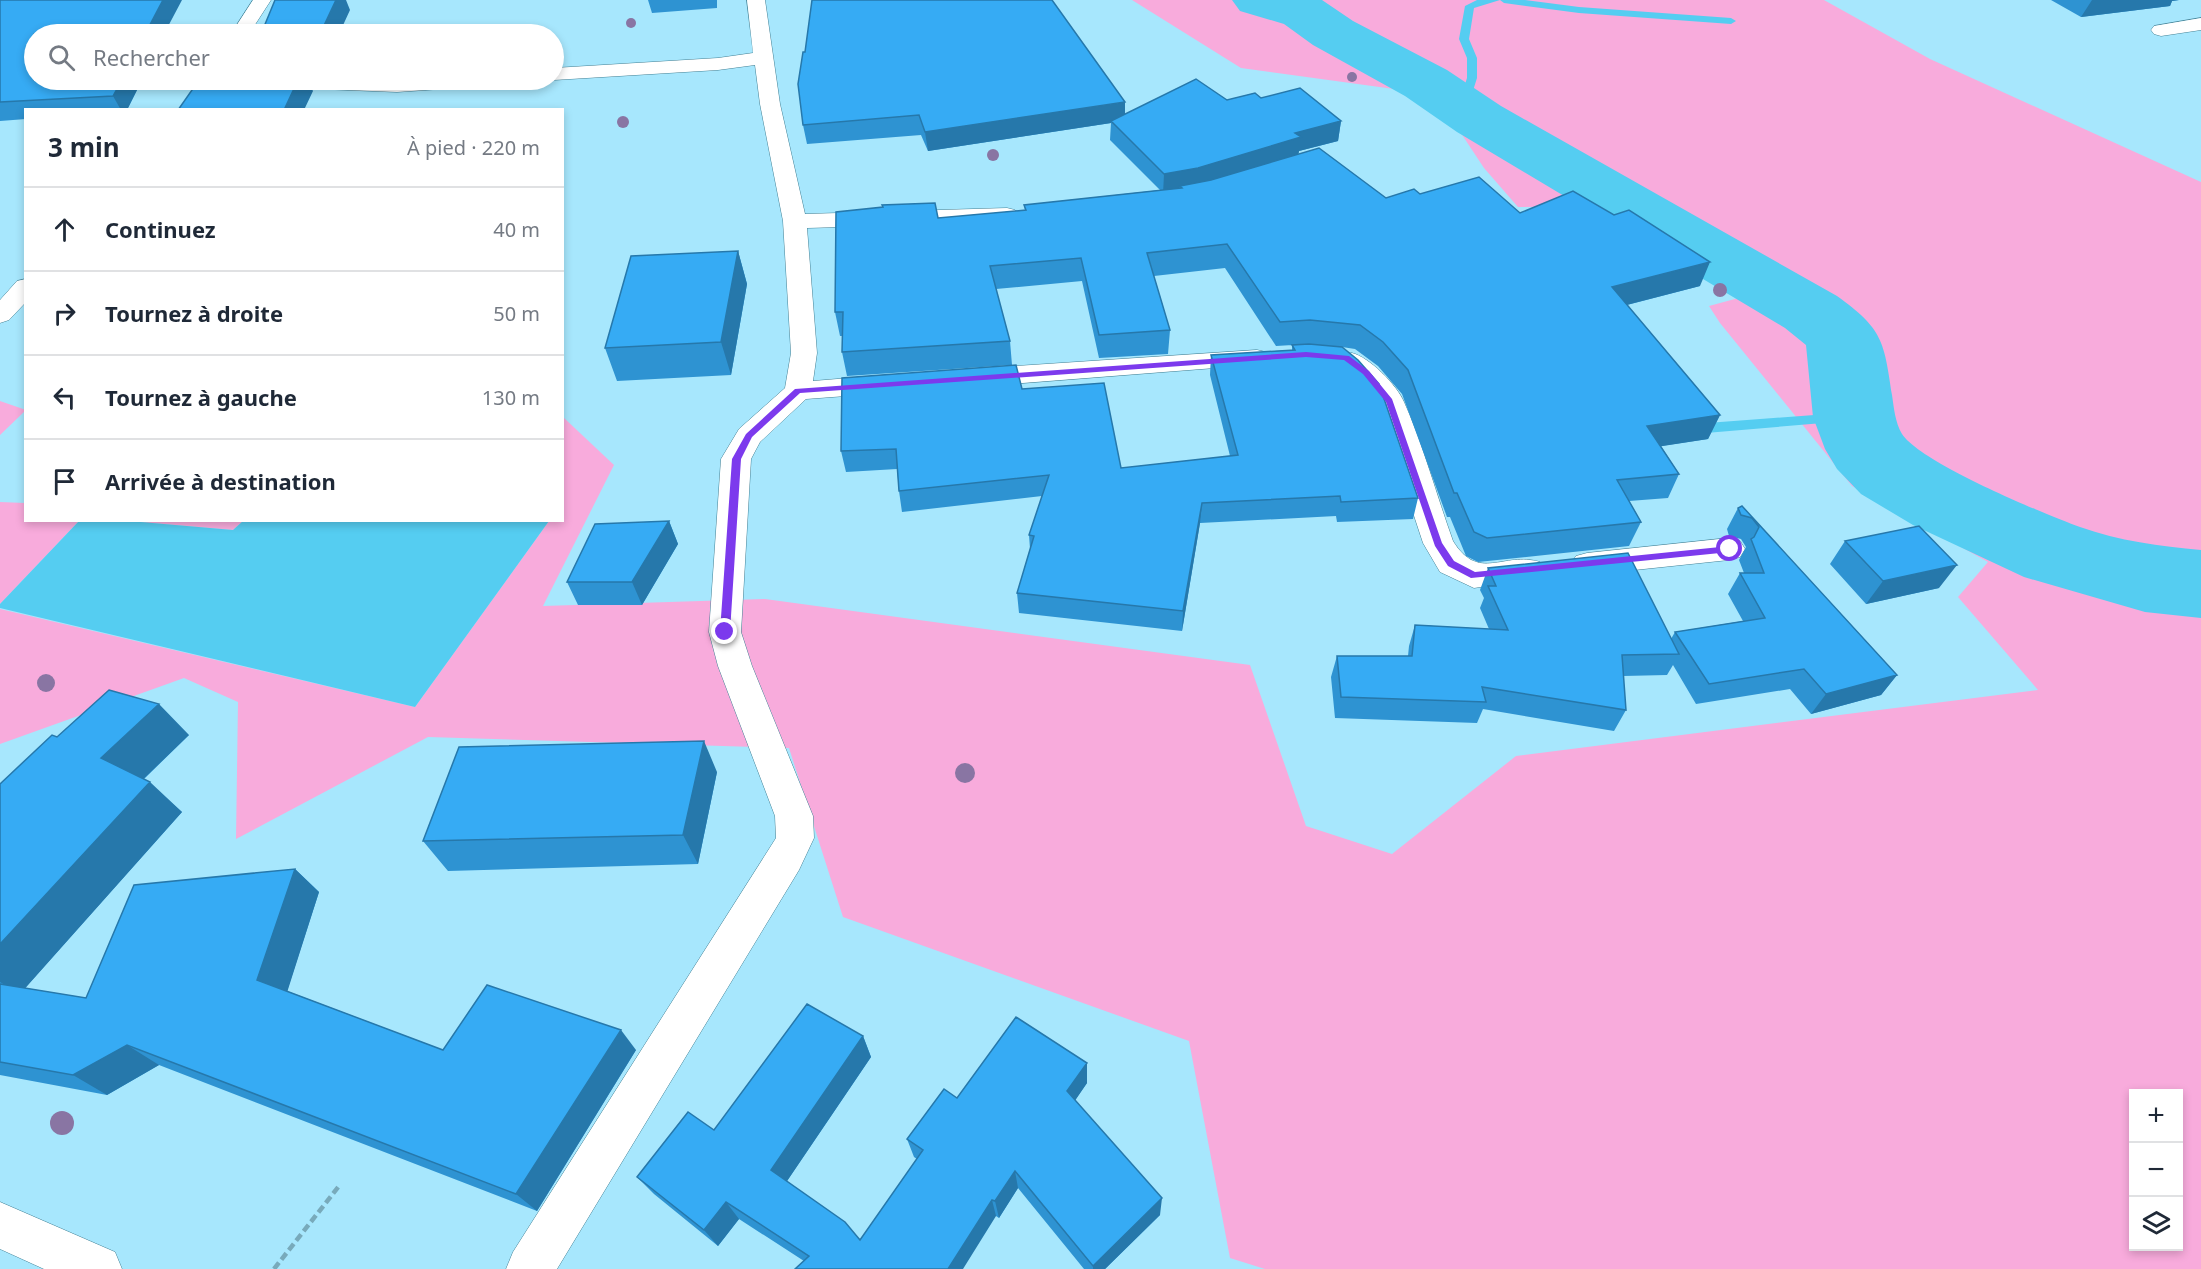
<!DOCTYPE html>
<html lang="fr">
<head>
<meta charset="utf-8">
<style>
  body { margin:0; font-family:"Noto Sans",sans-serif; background:#f6f6f7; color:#1f2937 }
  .controls { position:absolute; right:18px; bottom:18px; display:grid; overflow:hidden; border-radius:0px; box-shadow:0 3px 9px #0003 }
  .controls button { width:54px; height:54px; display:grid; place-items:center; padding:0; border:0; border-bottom:2px solid #e0e1e3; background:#fff; color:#1f2937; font:30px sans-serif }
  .stop { position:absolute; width:18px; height:18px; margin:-14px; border:4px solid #7c3aed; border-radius:50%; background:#fff }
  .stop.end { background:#7c3aed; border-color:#fff; box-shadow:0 2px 6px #0008 }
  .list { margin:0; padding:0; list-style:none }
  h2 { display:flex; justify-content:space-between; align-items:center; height:78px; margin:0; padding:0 24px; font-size:26px }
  h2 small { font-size:20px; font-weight:400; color:#747a83 }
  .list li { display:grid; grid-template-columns:39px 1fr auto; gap:18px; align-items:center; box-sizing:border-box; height:84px; padding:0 24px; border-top:2px solid #e0e1e3 }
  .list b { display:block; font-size:22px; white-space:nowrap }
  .list em { font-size:20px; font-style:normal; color:#747a83 }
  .icon { flex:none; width:33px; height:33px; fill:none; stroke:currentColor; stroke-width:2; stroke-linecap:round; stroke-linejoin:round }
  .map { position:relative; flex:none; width:2201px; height:1269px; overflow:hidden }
  .search { position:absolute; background:#fff; box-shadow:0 3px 9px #0003; left:24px; top:24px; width:540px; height:66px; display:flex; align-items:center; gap:15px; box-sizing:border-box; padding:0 21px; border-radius:33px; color:#747a83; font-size:22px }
  .panel { position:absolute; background:#fff; box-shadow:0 3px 9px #0003; left:24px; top:108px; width:540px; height:414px; border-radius:0px }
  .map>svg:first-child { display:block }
</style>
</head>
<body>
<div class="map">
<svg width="2201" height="1269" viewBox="0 0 2201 1269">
  <rect width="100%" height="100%" fill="#a7e7fd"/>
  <path fill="#f8abdc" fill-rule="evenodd" d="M1132 0H1824L1930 59 2201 182V1269H1265L1230 1258 1189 1041 843 917 789 748 428 737 236 839 238 702 184 678 0 744V609L415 707 549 521 562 520 563 417 614 465 543 606 765 599 1250 665 1306 826 1392 854 1516 756 2038 690 1958 597 1988 562 1852 486 1720 323 1709 306 1768 290 1737 250 1653 237 1600 206 1518 207 1484 168 1451 118 1394 89 1241 68ZM2134 1094H2178V1246H2134Z
    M0 401 26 410 0 435Z
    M0 502 25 503 26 520 79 521 0 604Z
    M129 521H243L233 530Z"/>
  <path fill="#55cdf1" d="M243 521 549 520V521L415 707 0 608V604L79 521H129L233 530Z"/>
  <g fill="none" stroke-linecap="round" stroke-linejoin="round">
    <path fill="#55cdf1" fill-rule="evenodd" d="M1477 0H1525L1579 7 1731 18 1736 21 1731 24 1579 13 1504 3 1500 0 1474 8 1469 39 1477 58V78L1471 97 1466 100 1461 97 1467 78V58L1459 39 1465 6Z
      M1854 412 1861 417 1859 420 1694 434 1687 429 1694 424Z"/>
    <path fill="#55cdf1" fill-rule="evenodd" d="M1232 0H1322L1353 21 1447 70 1501 106 1837 296C1883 329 1884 341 1892 395 1894 408 1895 422 1902 434 1921 463 2044 514 2080 527 2119 541 2160 546 2201 550V618L2145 612 2024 577 1913 525 1861 494 1837 469 1825 449 1813 417 1806 345 1785 328 1457 132 1405 96 1313 45 1284 24 1240 11Z"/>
    <defs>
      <path id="street" d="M253 0H271L249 34H231Z
        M747 0H765L780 104 805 214 1007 208 1015 210 1019 215 1015 220 1007 222 807 228 817 353 813 381 886 375 896 378 900 384 896 390 886 393 806 399 760 442 751 459 741 632 752 666 813 816 814 838 799 870 557 1269H506L513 1252 776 838 775 816 718 666 709 632 721 459 739 429 785 388 791 353 783 221 760 104 755 65 718 70 554 80H552H554V68L718 58 753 53Z
        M2201 18V30L2161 36 2154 34 2151 30 2154 26Z
        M238 80H493L490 84 483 86 397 92 248 86 241 84Z
        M26 279V302L9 320 0 323V300L17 281Z
        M1257 350 1266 352 1270 358 1266 364 973 387 963 384 959 378 963 372 973 369Z
        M1352 353C1369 357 1397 385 1404 402 1423 444 1437 497 1453 541 1479 583 1503 551 1540 562L1545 570 1540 578 1474 588 1440 572 1423 543 1377 403 1339 361 1343 355Z
        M1729 538 1740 541 1745 549 1740 557 1729 560 1587 575 1576 572 1571 564 1576 556 1587 553Z
        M0 1202 115 1252 122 1269H44L0 1249Z"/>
    </defs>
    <use href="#street" stroke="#438195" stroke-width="1"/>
    <path stroke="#78aabb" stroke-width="4.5" stroke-dasharray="8 4" stroke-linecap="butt" d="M274 1269 339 1186"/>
    <use href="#street" fill="#fff" fill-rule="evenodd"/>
  </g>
  <g fill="#8975a3">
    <circle cx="631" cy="23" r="5"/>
    <circle cx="1352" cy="77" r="5"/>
    <circle cx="623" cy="122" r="6"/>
    <circle cx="993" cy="155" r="6"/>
    <circle cx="1720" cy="290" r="7"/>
    <circle cx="46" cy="683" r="9"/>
    <circle cx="965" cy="773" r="10"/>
    <circle cx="62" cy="1123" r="12"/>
  </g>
  <path fill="#2e93d2" d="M0 0 34 80H142L127 110H26V119L0 121Z
    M648 0H717V8L652 13Z
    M2051 0H2179L2172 1 2170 6 2081 17Z
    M805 52 1125 114 1227 100 1261 98 1341 121 1338 141 1299 151 1298 154 1386 198 1420 194 1520 213 1700 286 1627 305 1720 415 1708 439 1661 446 1679 474 1668 498 1629 501 1641 522 1629 546 1478 562 1466 556 1450 517H1447L1402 394 1378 366 1355 349 1342 347 1418 498 1413 519 1337 522 1336 516 1200 523 1182 631 1019 613 1017 593 1030 549 1029 535 1042 496 902 512 899 491 897 469 846 472 841 451 1022 389 1121 468 1230 456 1210 375 1211 355 1292 350V345L1309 344 1276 346 1225 268 1154 276 1170 330 1168 354 1099 358 1082 281 996 289 1010 341 1012 365 847 376 842 352V336H840L835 312 938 218 1025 211 1024 205 1160 190 1110 140 1111 123 928 151 921 135 807 144 803 125Z
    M738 251 747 284 731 375 617 381 605 348Z
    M1742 506 1897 675 1881 695 1811 714 1790 689 1696 704 1673 665 1667 675 1623 676 1626 710 1614 731 1483 709 1477 723 1335 718 1331 677 1337 656H1408L1409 646 1415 625 1489 629 1480 608 1484 598 1480 590 1488 568 1671 639 1675 632 1743 621 1728 594 1740 573H1744L1739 560 1746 547 1741 539 1729 536 1727 529 1738 508Z
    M669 521 678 544 642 605H578L567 582Z
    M1845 541 1939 588 1866 604 1830 564Z
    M189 735 144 779 182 812 25 988 86 998 295 869 319 892 287 991 443 1050H636L537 1211 159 1065 107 1095 0 1075V784L57 737Z
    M717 772 698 864 448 871 423 841Z
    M863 1036 871 1057 787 1181 860 1240 917 1159 914 1157 907 1139 957 1098 1087 1063V1083L1075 1100 1160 1215 1105 1269H1084L1018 1188 999 1218 996 1216 804 1261 739 1219 718 1246 654 1194 637 1177 714 1130Z"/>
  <path fill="#2678ab" d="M163 0H182L164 34H145Z
    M336 0H346L350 10 339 34H320Z
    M2092 0H2179L2172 1 2170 6 2081 17Z
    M122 80H142L127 110H121L113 96Z
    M298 80H307L313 91 304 110H284Z
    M1125 102V121H1111V123L928 151 925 132Z
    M1341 121 1338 141 1299 151 1298 157 1182 188 1180 186 1179 191 1163 194 1164 174 1295 133Z
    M738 251 747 284 731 375 721 342Z
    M1710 262 1700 286 1603 311 1612 287Z
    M1720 415 1708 439 1637 450 1647 426Z
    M1202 503 1200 523 1182 631 1183 611Z
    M669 521 678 544 642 605 632 582Z
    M1957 565 1939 588 1866 604 1883 581Z
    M1897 675 1881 695 1811 714 1826 694Z
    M159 704 189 735 134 788 101 758Z
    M704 741 717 772 698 864 683 835Z
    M150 782 182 812 20 994 0 982V944Z
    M295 869 319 892 284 1002 257 980Z
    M621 1030 636 1050 537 1211 516 1194Z
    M863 1036 871 1057 783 1187 771 1170Z
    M127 1045 159 1065 107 1095 73 1075Z
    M1087 1063V1083L1068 1111 1067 1091Z
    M1015 1171 1018 1188 999 1218 995 1201Z
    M1162 1198 1160 1215 1105 1269H1093V1266Z
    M992 1200 996 1216 963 1269H948Z
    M726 1202 739 1219 718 1246 704 1230Z"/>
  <path fill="#36abf4" stroke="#2678ab" stroke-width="1.5" d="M0 0H163L145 34H34V80H122L113 96 0 102Z
    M275 0H336L320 34H261Z
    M812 0H1052L1125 102 925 132 919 115 803 125 798 84 803 52H805Z
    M1196 79 1227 100 1255 93 1261 98 1300 88 1341 121 1295 133 1301 137 1198 168 1164 174 1111 121Z
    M199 80H298L284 110H178Z
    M1319 148 1386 198 1414 189 1420 194 1479 177 1520 213 1573 191 1614 215 1629 210 1710 262 1612 287 1720 415 1647 426 1679 474 1617 480 1641 522 1487 538 1474 532 1457 493H1454L1408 370 1383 342 1360 325 1310 320 1280 322 1227 244 1147 253 1170 330 1099 335 1081 258 990 266 1010 341 842 352 843 312H835L836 212 883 207 882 205 935 203 938 218 1026 210 1024 205 1182 188 1180 186 1211 180Z
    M738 251 721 342 605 348 631 256Z
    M1309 344 1342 347 1358 360 1379 384 1418 498 1341 502 1340 496 1202 503 1183 611 1017 593 1034 536 1029 535 1049 475 899 491 896 449 841 451 842 378 1016 365 1022 389 1104 383 1121 468 1238 455 1211 355 1295 350 1292 345Z
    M1742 506 1897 675 1826 694 1804 669 1709 684 1675 632 1765 618 1740 573H1764L1751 539 1754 537 1759 527 1752 518 1741 515 1738 508Z
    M669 521 632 582H567L595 524Z
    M1919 526 1957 565 1883 581 1845 541Z
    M1628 553 1679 654 1622 655 1626 710 1482 687 1486 702 1341 697 1337 656H1412L1415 625 1508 630 1488 586H1496L1488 568Z
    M109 690 159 704 101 758 150 782 0 944V784L52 735 57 737Z
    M704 741 683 835 423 841 459 747Z
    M295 869 257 980 443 1050 487 985 621 1030 516 1194 127 1045 73 1075 0 1062V984L86 998 134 885Z
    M807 1004 863 1036 771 1170 845 1222 860 1240 923 1150 907 1139 944 1089 957 1098 1016 1017 1087 1063 1067 1091 1162 1198 1093 1266 1015 1171 995 1201 992 1200 948 1269H795L809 1256 726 1202 704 1230 637 1177 688 1112 714 1130Z"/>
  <path fill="#7c3aed" d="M1306 352 1349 356 1369 371 1392 399 1442 543 1454 561 1475 572 1730 546 1734 549 1730 552 1471 578 1448 566 1435 546 1386 402 1363 374 1344 360 1306 357 800 393 752 437 741 459 730 632 725 636 720 632 732 459 746 434 795 389Z"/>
</svg>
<div class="controls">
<button>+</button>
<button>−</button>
<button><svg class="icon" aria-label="layers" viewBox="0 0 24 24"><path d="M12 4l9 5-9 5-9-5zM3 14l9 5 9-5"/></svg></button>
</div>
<div class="stop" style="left:1730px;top:549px"></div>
<div class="stop end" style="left:725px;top:632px"></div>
<div class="search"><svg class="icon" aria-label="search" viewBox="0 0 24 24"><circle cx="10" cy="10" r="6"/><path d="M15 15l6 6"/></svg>Rechercher</div>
<section class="panel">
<h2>3 min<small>À pied · 220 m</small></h2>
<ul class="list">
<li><svg class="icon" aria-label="ahead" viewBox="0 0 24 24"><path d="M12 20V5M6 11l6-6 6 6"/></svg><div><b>Continuez</b></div><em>40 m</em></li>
<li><svg class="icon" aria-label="right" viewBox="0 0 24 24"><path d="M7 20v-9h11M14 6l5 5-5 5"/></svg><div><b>Tournez à droite</b></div><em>50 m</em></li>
<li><svg class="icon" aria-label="left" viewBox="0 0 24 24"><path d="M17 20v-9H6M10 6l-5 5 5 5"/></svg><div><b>Tournez à gauche</b></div><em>130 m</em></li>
<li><svg class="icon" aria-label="arrive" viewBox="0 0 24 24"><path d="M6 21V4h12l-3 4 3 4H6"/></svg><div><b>Arrivée à destination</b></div></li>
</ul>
</section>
</div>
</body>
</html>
